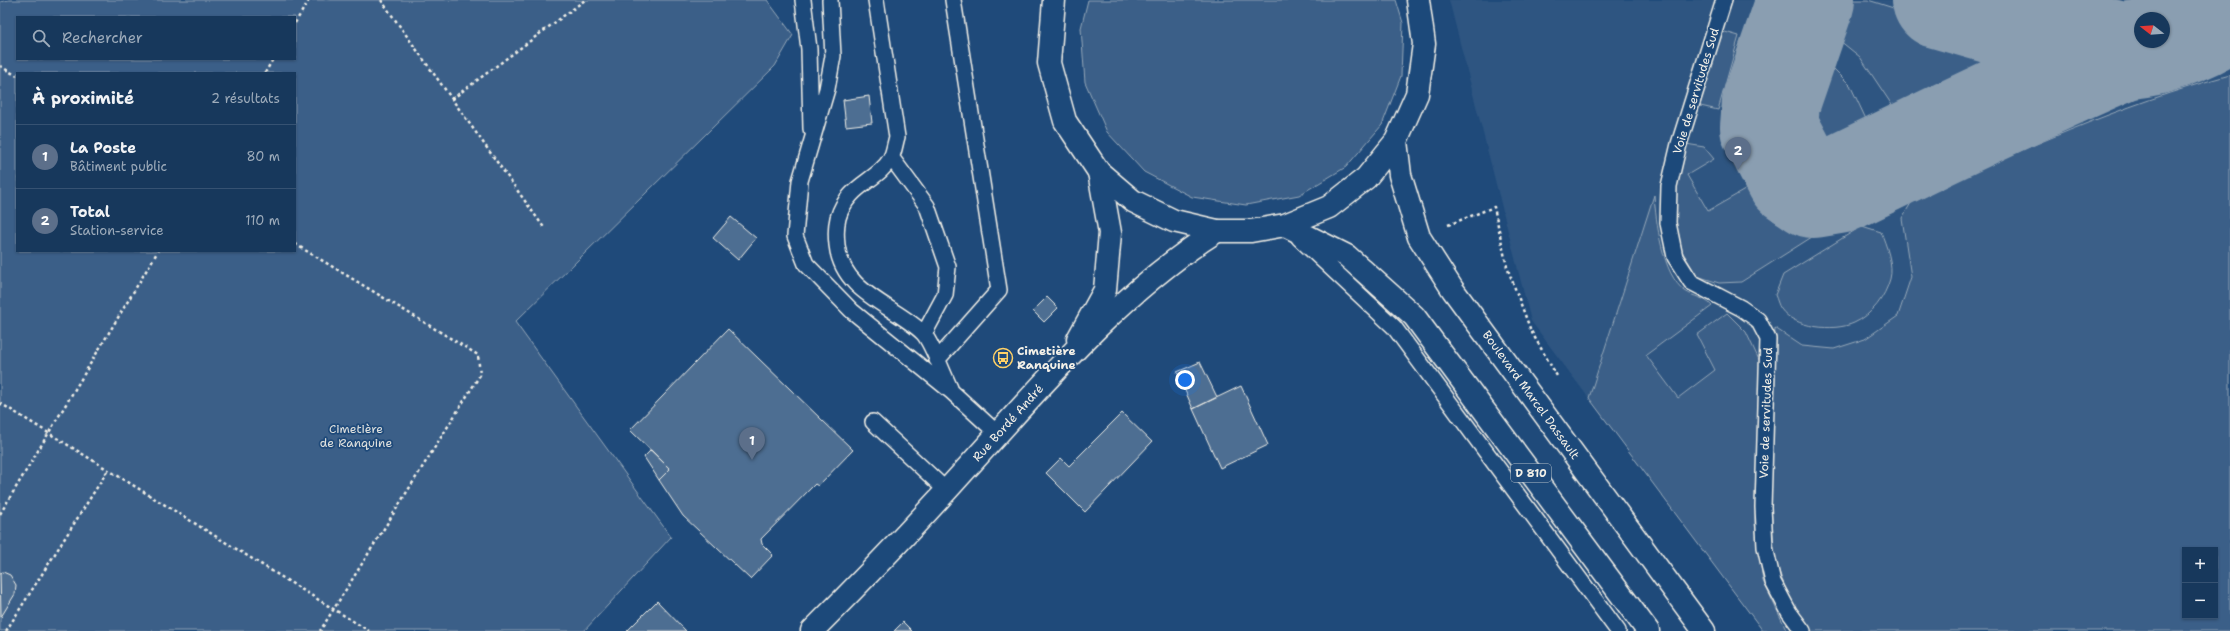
<!DOCTYPE html>
<html lang="fr">
<head>
<meta charset="utf-8">
<style>
  body { margin:0; font-family:"Shantell Sans",sans-serif; background:#244365; color:#f1f3f6 }
  .controls { position:absolute; right:12px; bottom:12px; display:grid; overflow:hidden; border-radius:0px; box-shadow:0 1px 3px #0004 }
  .controls button { width:36px; height:36px; display:grid; place-items:center; padding:0; border:0; border-bottom:1px solid #365272; background:#17385c; color:#f1f3f6; font:20px sans-serif }
  .compass { position:absolute; left:2134px; top:12px; width:36px; height:36px; border-radius:50%; background:#17385c; box-shadow:0 1px 3px #0004; rotate:287deg }
  .you { position:absolute; left:1185px; top:380px; width:14px; height:14px; margin:-10px; border:3px solid #fff; border-radius:50%; background:#1a73e8; box-shadow:0 0 0 6px #1a73e833 }
  .badge { display:grid; place-items:center; width:26px; height:26px; border-radius:50%; background:#ea580c; color:#fff; font-size:13px; font-weight:700 }
  .pin { position:absolute; translate:-50% -33px; filter:drop-shadow(0 1px 2px #0008) }
  .pin::after { content:''; position:absolute; top:21px; width:14px; height:12px; background:inherit; clip-path:polygon(0 0,100% 0,50% 100%) }
  .list { margin:0; padding:0; list-style:none }
  h2 { display:flex; justify-content:space-between; align-items:center; height:52px; margin:0; padding:0 16px; font-size:17px }
  h2 small { font-size:13px; font-weight:400; color:#9eacbb }
  .list li { display:grid; grid-template-columns:26px 1fr auto; gap:12px; align-items:center; box-sizing:border-box; height:64px; padding:0 16px; border-top:1px solid #365272 }
  .list b { display:block; font-size:15px; white-space:nowrap }
  .list p { margin:0; font-size:13px; white-space:nowrap; color:#9eacbb }
  .list em { font-size:13px; font-style:normal; color:#9eacbb }
  .icon { flex:none; width:22px; height:22px; fill:none; stroke:currentColor; stroke-width:2; stroke-linecap:round; stroke-linejoin:round }
  .map { position:relative; flex:none; width:2230px; height:631px; overflow:hidden }
  .search { position:absolute; background:#17385c; box-shadow:0 1px 3px #0004; left:16px; top:16px; width:280px; height:44px; display:flex; align-items:center; gap:10px; box-sizing:border-box; padding:0 14px; border-radius:0px; color:#9eacbb; font-size:15px }
  .panel { position:absolute; background:#17385c; box-shadow:0 1px 3px #0004; left:16px; top:72px; width:280px; height:180px; border-radius:0px }
  .map>svg:first-child { display:block }
</style>
</head>
<body>
<div class="map">
<svg width="2230" height="631" viewBox="0 0 2230 631">
  <rect width="100%" height="100%" fill="#1f4a7a"/>
  <filter id="ink" filterUnits="userSpaceOnUse"><feTurbulence type="fractalNoise" baseFrequency=".025" numOctaves="2"/><feDisplacementMap in="SourceGraphic" scale="8" xChannelSelector="R" yChannelSelector="G"/><feConvolveMatrix kernelMatrix="1 2 1 2 8 2 1 2 1" color-interpolation-filters="sRGB"/></filter>
  <g filter="url(#ink)">
    <path fill="#2d5581" fill-rule="evenodd" d="M1449 0H2230V631H1763L1531 321ZM2140 18H2164V42H2140ZM2185 550H2215V616H2185Z"/>
    <path fill="#3a5f88" stroke="#97a8b8" fill-rule="evenodd" d="M9 0H767L793 35 775 66 515 322 671 537 584 631H0V2ZM17 17H295V59H17ZM17 73H295V251H17Z
      M1088 0H1396L1403 23 1401 76 1382 125 1346 167 1299 195 1246 205 1192 197 1144 172 1107 132 1085 82 1081 28Z
      M1838 0H1868L2040 54 1912 116 1896 111 1860 57 1829 32Z
      M1725 32 1739 36 1718 110 1696 105 1714 43Z
      M2230 41V60L2161 80 2154 70 2211 44Z
      M1817 63 1833 68 1850 85 1873 134 1838 152 1829 141 1809 104Z
      M2230 75V631H1810L1794 610 1775 561 1770 493 1775 328 1802 346 1834 349 1865 339 1898 316 1911 277 1902 218 1914 198C2017 152 2121 104 2230 75ZM2185 550H2215V616H2185Z
      M1686 144 1704 147 1714 159 1687 175 1708 211 1750 187C1756 197 1762 211 1771 218 1789 234 1813 227 1834 223L1741 282 1719 283 1697 276 1682 251 1676 222 1675 192Z
      M1654 195C1656 221 1662 275 1685 291 1695 298 1703 296 1712 306L1646 355 1678 398 1715 370 1697 335 1727 313 1746 332 1760 362 1755 524 1763 581 1787 631H1763L1589 398Z
      M1862 226 1881 232C1886 245 1894 265 1890 279 1885 297 1872 315 1854 323 1834 332 1794 328 1781 309 1778 305 1777 299 1775 295L1783 275Z"/>
    <g fill="none" stroke-linecap="round" stroke-linejoin="round">
      <path stroke="#8a9eb1" stroke-width="98" d="M1806 0 1771 102 1769 127 1794 175 1814 189 1838 185C1931 140 2024 94 2119 53 2130 49 2143 49 2154 46 2181 38 2209 27 2230 9
        M1941 0 2123 52"/>
    </g>
    <path fill="#4d6e92" stroke="#f4f1e8" d="M869 96 872 123 846 126 843 100Z
      M731 217 756 238 738 260 713 238Z
      M1047 297 1058 308 1044 322 1033 311Z
      M728 329 853 450 818 486 815 484 761 539 762 544 773 555 750 579 683 516 659 480 670 469 630 430Z
      M1200 362 1217 397 1193 409 1177 372Z
      M1241 386 1268 445 1220 468 1193 409Z
      M1122 413 1152 442 1085 512 1046 473 1061 458 1069 466Z
      M651 450 670 469 659 480 644 457Z
      M3 572 10 575 16 585 15 594 1 617 0 573Z
      M657 601 686 631H627Z
      M903 622 912 631H894Z"/>
    <g fill="none" stroke-linecap="round" stroke-linejoin="round">
      <defs>
        <path id="lane" d="M803 0 809 49 811 129
          M830 0 833 56 827 89 800 181 795 236 806 264 852 311 952 392 998 434
          M876 0 897 137C895 143 894 152 891 158 877 182 848 184 838 218 836 226 836 236 837 245 842 293 894 305 923 333 931 341 944 376 950 388
          M1724 0 1679 144 1669 186 1668 223 1675 257 1691 282 1741 308 1758 320 1768 339 1763 507 1765 547 1773 582 1789 612 1803 631
          M891 157 927 206 948 267 945 295 924 334
          M1299 238 1394 327 1618 631
          M937 360 999 290 953 0
          M873 422 947 491"/>
        <path id="street" d="M1078 339 1105 290 1110 233 1099 172
          M812 631C865 578 916 525 966 469 1042 385 1121 291 1217 231"/>
        <path id="primary" d="M1054 0 1049 63 1065 121 1099 172 1133 201 1174 221 1217 231H1251L1285 225 1329 207 1366 178 1396 141 1417 94 1424 44 1418 0
          M1396 141 1400 175 1419 237 1453 290 1704 631
          M1285 225 1347 256 1414 316 1648 631"/>
      </defs>
      <use href="#lane" stroke="#f4f1e8" stroke-width="18"/>
      <use href="#street" stroke="#f4f1e8" stroke-width="25"/>
      <use href="#primary" stroke="#f4f1e8" stroke-width="25"/>
      <path stroke="#f4f1e8" stroke-width="2.5" stroke-dasharray="3 3" stroke-linecap="butt" d="M381 0 545 229
        M295 23 309 0
        M0 66 17 76
        M265 73 273 59
        M452 99 585 0
        M1448 225 1494 207 1507 267 1531 331 1557 376
        M295 244 478 355 480 375 320 631
        M0 403 369 631
        M0 514 158 251
        M6 631 108 470"/>
      <use href="#lane" stroke="#1f4a7a" stroke-width="15"/>
      <use href="#street" stroke="#1f4a7a" stroke-width="22"/>
      <use href="#primary" stroke="#1f4a7a" stroke-width="22"/>
    </g>
  </g>
  <defs>
    <symbol id="bus-ring" viewBox="-11 -11 22 22"><circle r="9.5" fill="#1f4a7a" stroke="#ffd166" stroke-width="1.5"/><path d="M-5-6H5V4H4V6H2V4H-2V6H-4V4H-5ZM-3.5-4V0h7V-4ZM-3.5 1.2v1.5H-2V1.2ZM2 1.2v1.5H3.5V1.2Z" fill="#ffd166"/></symbol>
  </defs>
  <g fill-rule="evenodd">
    <use href="#bus-ring" x="992" y="347" width="22" height="22"/>
  </g>
  <g text-anchor="middle" stroke-width="3.5" stroke-linejoin="round" paint-order="stroke">
    <rect fill="#1f4a7a" stroke="#b4bfc7" stroke-width="1" x="1511" y="464" width="40" height="18" rx="3"/>
    <g font-size="11" font-weight="bold" fill="#f4f1e8">
      <text x="1531" y="477">D 810</text>
    </g>
    <g font-size="12" fill="#f4f1e8" stroke="#1f4a7a">
      <text transform="translate(1696 91) rotate(-73)" y="4">Voie de servitudes Sud</text>
      <text transform="translate(1531 395) rotate(54)" y="4">Boulevard Marcel Dassault</text>
      <text transform="translate(1766 413) rotate(-88)" y="4">Voie de servitudes Sud</text>
      <text transform="translate(1008 423) rotate(-48)" y="4">Rue Bordé André</text>
    </g>
    <g font-size="12" font-weight="bold" fill="#f4f1e8" stroke="#1f4a7a" text-anchor="start">
      <text x="1017" y="355">Cimetière<tspan x="1017" dy="14">Ranquine</tspan></text>
    </g>
    <g font-size="12" fill="#e1e2de" stroke="#1f4a7a">
      <text x="356" y="433">Cimetière<tspan x="356" dy="14">de Ranquine</tspan></text>
    </g>
  </g>
</svg>
<div class="controls">
<button>+</button>
<button>−</button>
</div>
<svg class="compass" viewBox="-18 -18 36 36"><path d="M0-13l5 13h-10z" fill="#e53935"/><path d="M0 13l5-13h-10z" fill="#9eacbb"/></svg>
<div class="you"></div>
<div class="pin badge" style="left:752px;top:460px;background:#5c6f8a">1</div>
<div class="pin badge" style="left:1738px;top:170px;background:#5c6f8a">2</div>
<div class="search"><svg class="icon" aria-label="search" viewBox="0 0 24 24"><circle cx="10" cy="10" r="6"/><path d="M15 15l6 6"/></svg>Rechercher</div>
<section class="panel">
<h2>À proximité<small>2 résultats</small></h2>
<ul class="list">
<li><span class="badge" style="background:#5c6f8a">1</span><div><b>La Poste</b><p>Bâtiment public</p></div><em>80 m</em></li>
<li><span class="badge" style="background:#5c6f8a">2</span><div><b>Total</b><p>Station-service</p></div><em>110 m</em></li>
</ul>
</section>
</div>
</body>
</html>
